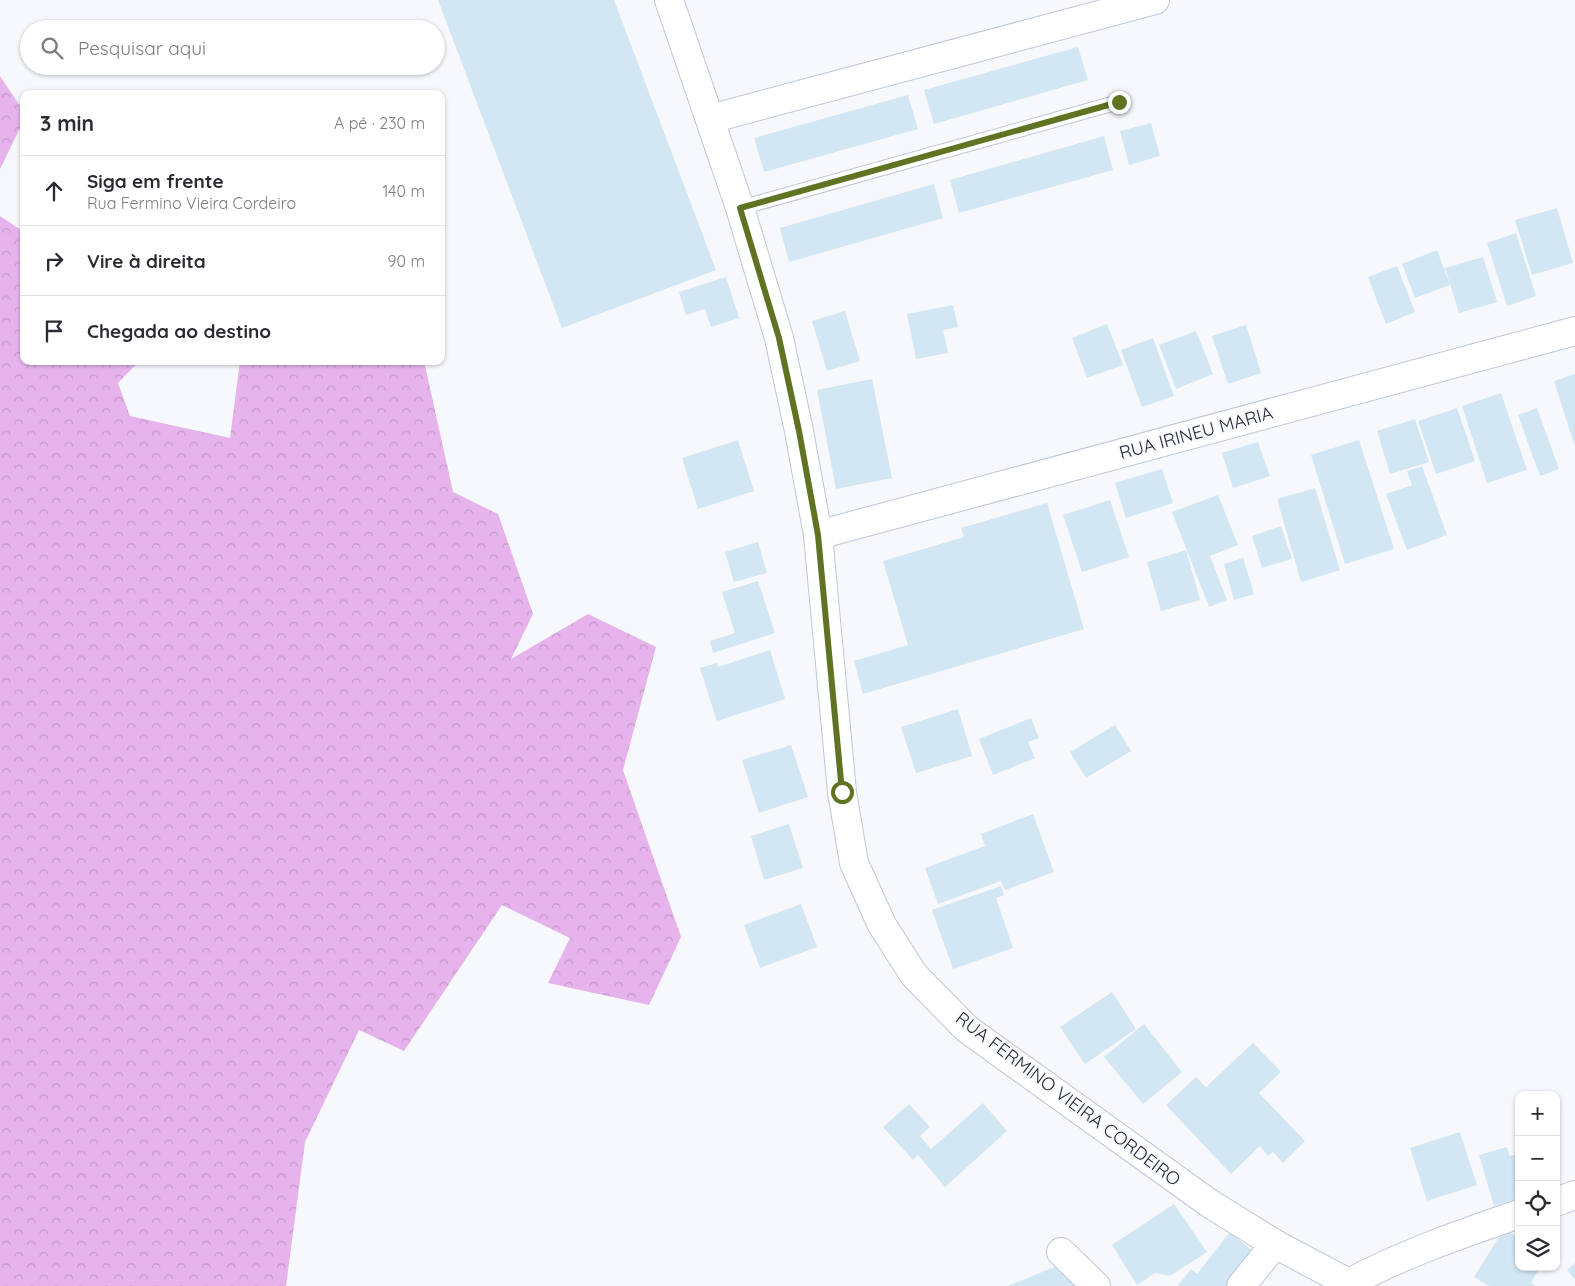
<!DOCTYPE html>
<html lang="pt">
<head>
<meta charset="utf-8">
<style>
  body { margin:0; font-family:Quicksand,sans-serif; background:#f7f7f7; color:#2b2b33 }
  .controls { position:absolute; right:15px; bottom:15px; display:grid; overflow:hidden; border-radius:10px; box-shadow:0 1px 4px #0004 }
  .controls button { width:45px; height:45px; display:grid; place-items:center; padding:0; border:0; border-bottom:1px solid #e1e1e2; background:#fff; color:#2b2b33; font:25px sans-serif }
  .stop { position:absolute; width:15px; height:15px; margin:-11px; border:4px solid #5f7323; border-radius:50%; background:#fff }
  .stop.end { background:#5f7323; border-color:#fff; box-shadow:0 1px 5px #0008 }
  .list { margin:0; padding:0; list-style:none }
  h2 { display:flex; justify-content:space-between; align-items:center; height:65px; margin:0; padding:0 20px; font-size:21px }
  h2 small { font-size:16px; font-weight:400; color:#7c7c81 }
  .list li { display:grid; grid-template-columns:32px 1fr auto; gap:15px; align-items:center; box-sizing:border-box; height:70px; padding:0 20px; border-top:1px solid #e1e1e2 }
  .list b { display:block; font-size:19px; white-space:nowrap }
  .list p { margin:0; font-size:16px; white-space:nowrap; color:#7c7c81 }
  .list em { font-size:16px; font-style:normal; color:#7c7c81 }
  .icon { flex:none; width:28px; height:28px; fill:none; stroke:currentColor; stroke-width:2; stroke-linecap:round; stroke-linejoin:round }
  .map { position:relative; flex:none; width:1575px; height:1286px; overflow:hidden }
  .search { position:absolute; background:#fff; box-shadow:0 1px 4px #0004; left:20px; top:20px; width:425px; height:55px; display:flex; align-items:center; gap:12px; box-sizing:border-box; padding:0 18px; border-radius:28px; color:#7c7c81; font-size:19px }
  .panel { position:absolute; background:#fff; box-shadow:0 1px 4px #0004; left:20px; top:90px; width:425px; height:275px; border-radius:10px }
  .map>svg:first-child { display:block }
</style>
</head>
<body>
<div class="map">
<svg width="1575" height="1286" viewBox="0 0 1575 1286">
  <defs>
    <pattern id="forest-crowns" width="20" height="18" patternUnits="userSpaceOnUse" patternTransform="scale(1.25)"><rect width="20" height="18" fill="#e6b3ec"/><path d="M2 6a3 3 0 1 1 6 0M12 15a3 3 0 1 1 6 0" fill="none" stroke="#c59acb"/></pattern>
  </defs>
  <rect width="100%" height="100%" fill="#f6f8fc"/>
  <path fill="url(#forest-crowns)" d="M0 76 24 112V120L0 169Z
    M0 216 24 232V361H139L118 383 130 416 230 438 240 361H424L453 492 498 514 533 614 511 659 588 614 656 647 623 770 681 937 649 1005 548 983 570 938 502 905 404 1051 359 1030 305 1142 286 1286H0Z"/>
  <path fill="#d3e6f3" d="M438 0H614L716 270 562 328Z
    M1078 47 1088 80 934 124 924 90Z
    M908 95 918 129 764 172 754 138Z
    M1151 123 1160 156 1129 165 1120 131Z
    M1104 136 1113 170 959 213 950 180Z
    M934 184 943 218 789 262 780 228Z
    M1557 208 1573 263 1532 275 1515 220Z
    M1516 233 1536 296 1507 306 1487 243Z
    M1437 250 1450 285 1415 298 1402 264Z
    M1483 257 1497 302 1459 313 1445 268Z
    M1397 266 1415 312 1386 324 1368 277Z
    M726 277 739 318 711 327 705 309 686 315 679 292Z
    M953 305 958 327 943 330 948 353 916 359 907 314Z
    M845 311 860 361 827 371 812 321Z
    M1107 324 1123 365 1087 378 1072 338Z
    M1246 325 1261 373 1228 384 1212 336Z
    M1196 331 1213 374 1176 389 1159 345Z
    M1153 338 1174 396 1142 407 1121 350Z
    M1575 374V447L1554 381Z
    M872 379 892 478 836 489 817 390Z
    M1501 393 1527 470 1487 483 1462 406Z
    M1457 408 1475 461 1436 474 1418 421Z
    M1537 408 1559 469 1540 476 1518 415Z
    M1415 419 1429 462 1390 474 1377 431Z
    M738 440 754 491 698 509 682 458Z
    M1359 440 1394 549 1345 564 1311 455Z
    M1258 442 1270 476 1233 488 1222 453Z
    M1422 466 1447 535 1407 550 1386 494 1412 485 1407 471Z
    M1162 469 1173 503 1126 518 1115 483Z
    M1315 488 1340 570 1301 582 1277 499Z
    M1218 495 1238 545 1210 556 1227 600 1209 607 1172 512Z
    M1110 500 1129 557 1082 572 1063 515Z
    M1047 503 1084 629 863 694 854 661 908 645 883 561 964 537 961 528Z
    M1281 526 1292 559 1262 568 1252 536Z
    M758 542 767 573 734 582 725 552Z
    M1186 550 1200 600 1161 611 1147 562Z
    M1243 558 1254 594 1234 600 1224 564Z
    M758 581 775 633 713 653 710 641 735 633 722 592Z
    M770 650 785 699 717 721 700 668 717 663 718 667Z
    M958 709 972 756 916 773 901 727Z
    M1031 718 1039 738 1028 742 1035 758 993 775 979 739Z
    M1115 725 1131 751 1086 778 1070 752Z
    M791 745 808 797 759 813 742 760Z
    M1033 814 1054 872 1005 890 1001 881 938 904 925 868 985 846 981 834Z
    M789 824 803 868 764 880 751 836Z
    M1001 886 1004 895 996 898 1013 948 953 969 932 910Z
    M801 904 817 947 760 968 744 925Z
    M1112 992 1136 1029 1085 1064 1060 1027Z
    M1144 1024 1182 1072 1143 1104 1104 1057Z
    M1253 1043 1281 1072 1259 1093 1305 1141 1283 1163 1273 1152 1268 1156 1260 1146 1231 1174 1166 1105 1196 1077 1206 1087Z
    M983 1103 1007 1131 945 1187 918 1155 913 1160 883 1127 909 1104 930 1127 920 1136 931 1149Z
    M1460 1132 1477 1185 1427 1201 1410 1148Z
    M1507 1147 1510 1156 1519 1154V1198L1494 1206 1479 1155Z
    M1174 1204 1207 1252 1170 1276 1155 1273 1137 1285 1112 1245Z
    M1504 1229 1519 1238V1267H1540L1531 1283 1536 1286H1489L1474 1277Z
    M1230 1232 1255 1253 1229 1286H1178L1191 1269 1197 1274Z
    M1064 1263 1074 1286H1008Z
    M1575 1263V1280L1567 1270Z"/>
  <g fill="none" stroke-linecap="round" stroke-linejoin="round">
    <defs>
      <path id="service" d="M740 208 1119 102"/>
      <path id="minor" d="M710 119 1155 0
        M818 535 1575 331
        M1556 1202 1575 1195
        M1061 1252 1096 1286
        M1349 1283C1403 1254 1461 1234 1519 1214
        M1241 1286 1275 1244"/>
      <path id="tertiary" d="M669 0 740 208 779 338 799 431 818 535 842 792 854 863 882 925 914 975 967 1029 1209 1203 1275 1244 1354 1286"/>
    </defs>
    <use href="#service" stroke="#bec7da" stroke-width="16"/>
    <use href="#minor" stroke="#bec7da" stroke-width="30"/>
    <use href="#tertiary" stroke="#bec7da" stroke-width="30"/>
    <use href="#service" stroke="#fff" stroke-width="14"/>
    <use href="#minor" stroke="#fff" stroke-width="28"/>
    <use href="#tertiary" stroke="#fff" stroke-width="28"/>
  </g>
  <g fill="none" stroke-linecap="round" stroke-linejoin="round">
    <path stroke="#5f7323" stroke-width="6" d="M842 792 818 535 799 431 779 338 740 208 1119 102"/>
  </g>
  <g text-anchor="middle" stroke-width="4" stroke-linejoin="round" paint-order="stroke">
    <g font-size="18" fill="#24272e" stroke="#f6f8fc">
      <text transform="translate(1196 433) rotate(-15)" y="6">RUA IRINEU MARIA</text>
      <text transform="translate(1068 1099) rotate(37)" y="6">RUA FERMINO VIEIRA CORDEIRO</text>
    </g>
  </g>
</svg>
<div class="controls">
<button>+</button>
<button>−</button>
<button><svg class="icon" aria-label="locate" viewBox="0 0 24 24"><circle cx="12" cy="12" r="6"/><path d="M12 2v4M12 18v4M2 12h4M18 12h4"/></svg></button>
<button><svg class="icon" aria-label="layers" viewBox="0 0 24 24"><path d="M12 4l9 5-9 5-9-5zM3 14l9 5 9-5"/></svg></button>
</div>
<div class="stop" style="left:842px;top:792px"></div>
<div class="stop end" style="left:1119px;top:102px"></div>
<div class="search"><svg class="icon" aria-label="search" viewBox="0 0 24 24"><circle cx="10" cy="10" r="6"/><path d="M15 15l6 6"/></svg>Pesquisar aqui</div>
<section class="panel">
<h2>3 min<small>A pé · 230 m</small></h2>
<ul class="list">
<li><svg class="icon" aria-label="ahead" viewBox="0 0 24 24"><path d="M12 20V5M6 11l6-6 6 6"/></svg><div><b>Siga em frente</b><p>Rua Fermino Vieira Cordeiro</p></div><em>140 m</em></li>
<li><svg class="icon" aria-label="right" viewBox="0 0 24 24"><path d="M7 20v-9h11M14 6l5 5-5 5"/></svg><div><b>Vire à direita</b></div><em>90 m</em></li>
<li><svg class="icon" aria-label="arrive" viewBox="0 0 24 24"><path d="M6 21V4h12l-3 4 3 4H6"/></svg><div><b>Chegada ao destino</b></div></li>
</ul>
</section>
</div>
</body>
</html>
